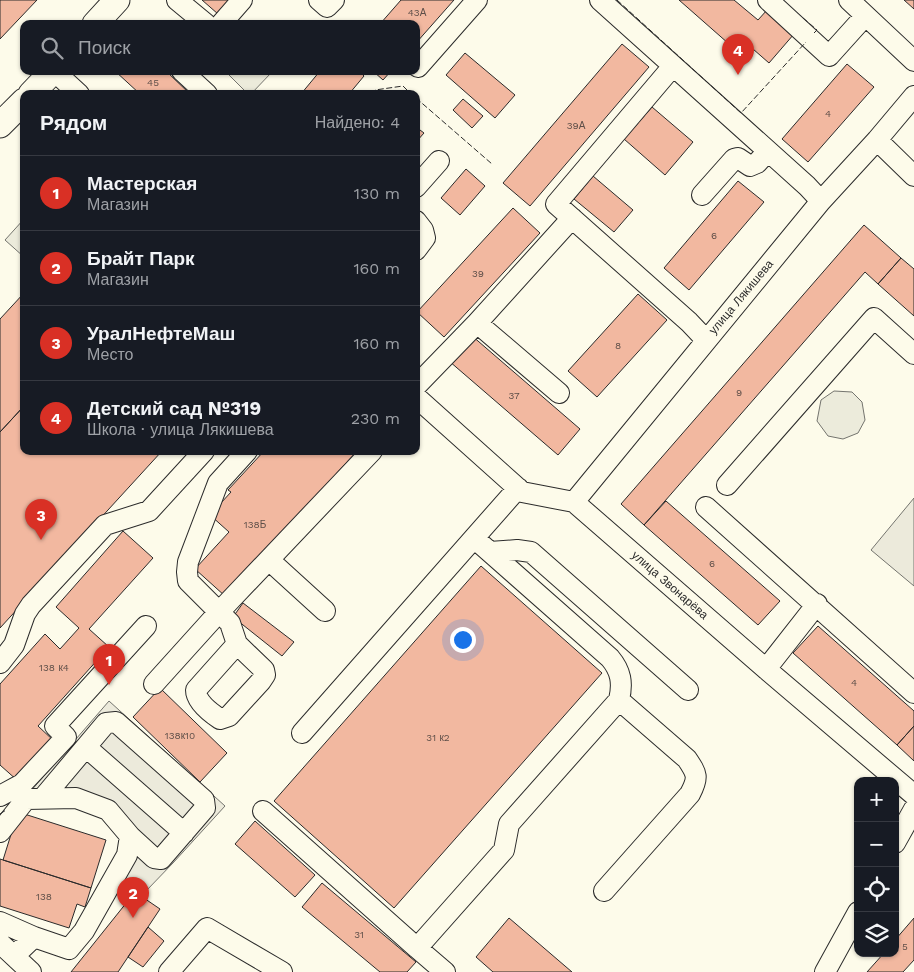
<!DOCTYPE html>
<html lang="ru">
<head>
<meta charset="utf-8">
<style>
  body { margin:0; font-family:"Work Sans",sans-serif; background:#242831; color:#f1f3f6 }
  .controls { position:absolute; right:15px; bottom:15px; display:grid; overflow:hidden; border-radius:10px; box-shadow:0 1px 4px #0004 }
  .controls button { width:45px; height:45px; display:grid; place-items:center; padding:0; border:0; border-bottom:1px solid #363941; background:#171b24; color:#f1f3f6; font:25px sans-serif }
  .you { position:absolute; left:462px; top:639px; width:18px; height:18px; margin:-12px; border:4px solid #fff; border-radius:50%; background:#1a73e8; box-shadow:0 0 0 8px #1a73e833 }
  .badge { display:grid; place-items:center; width:32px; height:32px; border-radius:50%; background:#d93025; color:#fff; font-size:16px; font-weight:700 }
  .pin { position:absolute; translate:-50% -41px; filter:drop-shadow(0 1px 2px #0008) }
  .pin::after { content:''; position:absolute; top:26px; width:18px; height:15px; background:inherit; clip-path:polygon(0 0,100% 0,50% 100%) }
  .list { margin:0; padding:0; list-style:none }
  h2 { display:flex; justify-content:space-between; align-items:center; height:65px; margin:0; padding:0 20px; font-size:21px }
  h2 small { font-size:16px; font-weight:400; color:#9ea1a6 }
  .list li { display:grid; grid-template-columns:32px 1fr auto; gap:15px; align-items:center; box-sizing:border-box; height:75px; padding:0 20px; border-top:1px solid #363941 }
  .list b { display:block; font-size:19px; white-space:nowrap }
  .list p { margin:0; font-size:16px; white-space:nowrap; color:#9ea1a6 }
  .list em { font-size:16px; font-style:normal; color:#9ea1a6 }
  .icon { flex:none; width:28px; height:28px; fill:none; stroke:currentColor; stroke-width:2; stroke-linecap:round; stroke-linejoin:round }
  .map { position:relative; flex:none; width:914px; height:972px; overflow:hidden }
  .search { position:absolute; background:#171b24; box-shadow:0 1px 4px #0004; left:20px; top:20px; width:400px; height:55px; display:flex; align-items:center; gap:12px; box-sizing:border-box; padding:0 18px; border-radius:10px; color:#9ea1a6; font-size:19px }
  .panel { position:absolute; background:#171b24; box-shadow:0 1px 4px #0004; left:20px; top:90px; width:400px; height:365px; border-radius:10px }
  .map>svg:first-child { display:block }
</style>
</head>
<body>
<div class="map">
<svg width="914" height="972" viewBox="0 0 914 972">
  <rect width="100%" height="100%" fill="#fdfbea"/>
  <path fill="#ecebdb" stroke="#74746e" d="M225 71H269L271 73 251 94H248Z
    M24 219V257L5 240Z
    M834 391 852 392 862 402 865 420 858 433 843 439 828 436 817 421 821 400Z"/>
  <path fill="#eceadb" stroke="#74746e" d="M914 498V586L871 550Z
    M109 701 225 806 173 863 146 891 119 884 125 819 30 792Z"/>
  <path fill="#f2b8a0" stroke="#2b2b2b" d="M0 0H37L0 39Z
    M202 0H230L218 14Z
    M401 0H454L416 43V24H380Z
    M679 0H734L758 20 767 10 794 34 769 63 745 42 737 51Z
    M904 0H914V9Z
    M622 44 649 67 530 206 503 183Z
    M465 53 515 95 495 118 446 75Z
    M847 64 874 87 808 162 782 139Z
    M115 71H166L190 94H140Z
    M320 71H359L364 76 349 94H301Z
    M373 71H391L383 80Z
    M463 99 483 116 472 128 453 110Z
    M652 107 693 142 665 175 624 139Z
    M416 127 424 133 416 142Z
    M466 169 485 186 460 215 441 198Z
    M593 176 633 210 614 232 574 199Z
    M738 181 764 202 689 290 664 268Z
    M513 208 540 233 444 337 417 312Z
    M864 225 901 258 878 284 865 272 644 525 621 504Z
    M901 258 914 269V316L878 284Z
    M24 293V406L0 432V319Z
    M638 294 667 320 597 397 568 371Z
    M471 335 580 429 558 455 449 361Z
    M24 406V451H162L0 628V432Z
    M264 451H357L225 596 195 569 229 532 210 515 231 492 228 490Z
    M666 501 780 601 758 625 644 525Z
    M123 531 153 558 89 629 109 647 38 726 54 741 18 781 0 765V684L45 634 60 649 79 628 56 607Z
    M481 566 602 673 394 908 274 801Z
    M243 603 294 642 282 656 233 617Z
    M818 626 914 711V726L897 745 793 653Z
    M160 688 227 753 200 782 133 717Z
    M914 726V761L897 745Z
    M18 812 106 840 91 888 3 860Z
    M255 821 315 875 295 897 235 844Z
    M0 859 91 888 85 907 77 904 69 928 0 906Z
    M322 883 416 962 407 972H380L302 907Z
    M135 892 160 909 118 972H71Z
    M509 918 572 972H493L476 957Z
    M914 918V960L903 972H867L884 953H895V940Z
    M148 927 164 941 143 967 128 957Z"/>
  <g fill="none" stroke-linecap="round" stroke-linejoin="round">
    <defs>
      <path id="minor" d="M177 0 206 24
        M319 0 327 7 334 0
        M600 0 807 186 821 201
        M768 0 829 56 865 16
        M849 0 914 61
        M221 24 242 0
        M673 66 556 204 689 322 706 340
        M418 67 477 0
        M54 71 79 94
        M182 71 207 94
        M877 140 914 176
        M416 187 439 161
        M702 195 734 159 738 158 750 166 757 163 768 151
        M416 221 423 230 425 238 416 250
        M477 323 572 218
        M416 386 477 323 559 393
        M416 397 522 492 574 502 766 669 914 795
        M727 485 874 318 914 354
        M574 502 821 201 877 140 914 96
        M706 507 914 693
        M490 552 517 550 531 552 688 690
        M269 560 325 611
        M237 644 196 690C196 702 211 713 220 719L229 716 261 681 265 675 264 670 237 644 230 623 188 581 187 572 188 562 218 483 247 451
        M0 663 14 645 25 614 31 605 105 525 149 511 204 451
        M766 669 817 604
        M154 684 219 612 372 451
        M302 733 518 488
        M86 747 184 833
        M0 796 22 784 66 737 55 726 146 626
        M42 799 106 723 116 722 204 800 205 808 161 859 154 858 130 836
        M263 811 417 948 504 850 509 824 619 700C623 683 621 671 610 658L474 538
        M0 832 26 799 76 798 108 810 130 836 127 855 84 931 69 949 34 937 14 956
        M895 843 914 809
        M604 891 690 794C699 777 697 774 687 759L619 700
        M0 922 34 937
        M0 943 31 972
        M417 948 445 972
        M169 972 207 928 282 972
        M825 972 858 912"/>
      <path id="major" d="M95 24 117 0
        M31 94 53 71
        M0 125 24 101"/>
    </defs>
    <use href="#minor" stroke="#2b2b2b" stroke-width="22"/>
    <use href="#major" stroke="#2b2b2b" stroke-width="27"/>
    <use href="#minor" stroke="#fdfbea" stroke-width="20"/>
    <use href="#major" stroke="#fdfbea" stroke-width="25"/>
    <path stroke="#2b2b2b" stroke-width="1" stroke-dasharray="6 2.5" stroke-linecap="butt" d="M617 0 741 113 806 42
      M803 18 817 30 814 33
      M371 94 375 90 403 86 411 94
      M416 98 492 164
      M0 814 6 810"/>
  </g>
  <g text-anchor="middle" stroke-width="4" stroke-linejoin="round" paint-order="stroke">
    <g font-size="10" fill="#5d4e48">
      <text x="417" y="16">43А</text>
      <text x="153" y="86">45</text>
      <text x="828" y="117">4</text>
      <text x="576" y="129">39А</text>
      <text x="714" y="239">6</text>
      <text x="478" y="277">39</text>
      <text x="618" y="349">8</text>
      <text x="739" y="396">9</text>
      <text x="514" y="399">37</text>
      <text x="255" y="528">138Б</text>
      <text x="712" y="567">6</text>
      <text x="54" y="671">138 к4</text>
      <text x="854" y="686">4</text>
      <text x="180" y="739">138к10</text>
      <text x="438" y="741">31 к2</text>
      <text x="44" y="900">138</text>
      <text x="359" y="938">31</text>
      <text x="905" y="950">5</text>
    </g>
    <g font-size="12" fill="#2b2b2b" stroke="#fdfbea">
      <text transform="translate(741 297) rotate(-50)" y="4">улица Лякишева</text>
      <text transform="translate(670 585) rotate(41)" y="4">улица Звонарёва</text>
    </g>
  </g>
</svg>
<div class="controls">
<button>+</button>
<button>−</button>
<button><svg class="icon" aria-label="locate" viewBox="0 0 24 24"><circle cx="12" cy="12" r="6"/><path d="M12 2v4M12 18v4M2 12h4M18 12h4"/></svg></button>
<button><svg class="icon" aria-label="layers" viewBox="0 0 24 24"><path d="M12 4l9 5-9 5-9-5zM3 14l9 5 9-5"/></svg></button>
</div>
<div class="you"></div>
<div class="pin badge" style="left:109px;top:685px">1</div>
<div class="pin badge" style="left:133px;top:918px">2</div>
<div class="pin badge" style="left:41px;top:540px">3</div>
<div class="pin badge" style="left:738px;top:75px">4</div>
<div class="search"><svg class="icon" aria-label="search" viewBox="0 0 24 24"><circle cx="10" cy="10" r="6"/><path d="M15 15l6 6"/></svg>Поиск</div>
<section class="panel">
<h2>Рядом<small>Найдено: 4</small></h2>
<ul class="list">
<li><span class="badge">1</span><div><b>Мастерская</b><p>Магазин</p></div><em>130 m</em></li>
<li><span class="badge">2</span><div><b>Брайт Парк</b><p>Магазин</p></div><em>160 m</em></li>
<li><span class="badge">3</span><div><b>УралНефтеМаш</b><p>Место</p></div><em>160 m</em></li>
<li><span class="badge">4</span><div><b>Детский сад №319</b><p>Школа · улица Лякишева</p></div><em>230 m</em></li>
</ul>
</section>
</div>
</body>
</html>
